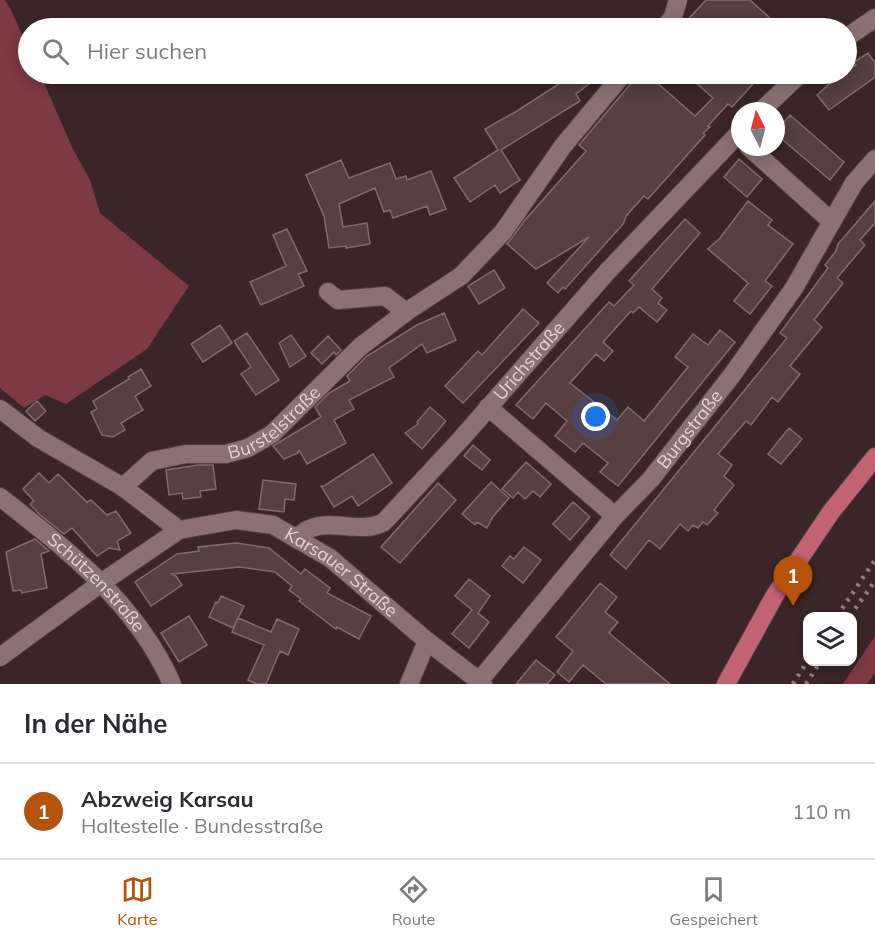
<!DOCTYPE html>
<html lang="de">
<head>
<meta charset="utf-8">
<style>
  body { margin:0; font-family:Mulish,sans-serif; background:#f7f7f7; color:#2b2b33 }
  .controls { position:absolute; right:18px; bottom:18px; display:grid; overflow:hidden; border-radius:12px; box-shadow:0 3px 15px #0003 }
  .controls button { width:54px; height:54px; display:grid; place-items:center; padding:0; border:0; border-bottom:2px solid #e1e1e2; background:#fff; color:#2b2b33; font:30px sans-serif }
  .compass { position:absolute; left:731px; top:102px; width:54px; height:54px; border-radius:50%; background:#fff; box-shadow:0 3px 15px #0003; rotate:354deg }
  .you { position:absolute; left:596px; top:417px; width:21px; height:21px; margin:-15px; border:4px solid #fff; border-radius:50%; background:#1a73e8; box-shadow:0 0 0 9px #1a73e833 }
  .badge { display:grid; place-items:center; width:39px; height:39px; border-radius:50%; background:#b45309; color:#fff; font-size:20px; font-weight:700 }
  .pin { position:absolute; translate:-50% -50px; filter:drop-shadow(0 2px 3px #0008) }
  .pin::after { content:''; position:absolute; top:32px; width:21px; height:18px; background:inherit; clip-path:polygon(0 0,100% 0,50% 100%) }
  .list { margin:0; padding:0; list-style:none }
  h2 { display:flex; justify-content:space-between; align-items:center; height:78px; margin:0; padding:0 24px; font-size:26px }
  h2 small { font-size:20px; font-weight:400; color:#7c7c81 }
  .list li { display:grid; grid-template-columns:39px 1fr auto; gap:18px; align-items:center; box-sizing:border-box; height:96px; padding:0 24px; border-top:2px solid #e1e1e2 }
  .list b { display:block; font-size:22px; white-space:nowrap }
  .list p { margin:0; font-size:20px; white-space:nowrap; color:#7c7c81 }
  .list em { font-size:20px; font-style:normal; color:#7c7c81 }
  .icon { flex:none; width:33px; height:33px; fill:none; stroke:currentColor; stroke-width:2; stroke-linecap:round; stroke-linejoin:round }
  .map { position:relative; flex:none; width:875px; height:684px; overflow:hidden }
  .search { position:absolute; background:#fff; box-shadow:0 3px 15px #0003; left:18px; right:18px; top:18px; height:66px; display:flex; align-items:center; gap:15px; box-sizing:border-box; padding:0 21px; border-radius:33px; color:#7c7c81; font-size:22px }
  .sheet { height:174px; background:#fff }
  nav { display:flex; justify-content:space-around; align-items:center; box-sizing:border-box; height:84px; border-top:2px solid #e1e1e2; background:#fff; font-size:16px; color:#7c7c81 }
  nav a { display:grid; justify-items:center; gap:3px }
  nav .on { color:#b45309 }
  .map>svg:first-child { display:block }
</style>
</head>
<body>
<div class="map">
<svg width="875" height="684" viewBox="0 0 875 684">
  <rect width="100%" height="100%" fill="#3b2528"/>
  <path fill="#7d3944" d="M0 0H5L11 10 28 48V74H40L73 149 90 180 100 213 189 286 147 349 66 404 45 395 24 408 0 388Z
    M875 636V673L867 684H843Z"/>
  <path fill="#563e41" stroke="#83696c" stroke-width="1.5" d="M706 0H750L781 28H680Z
    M868 53 875 63V77L829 110 817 95 837 77 846 74V71L856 65 854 62Z
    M574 74H587L593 81 576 94 580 101 501 150 520 180 500 193 495 185 470 202 454 178 498 150 485 129 517 111Z
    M639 74H647L695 116 713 98 686 74H762L732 107 728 104 708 126 710 127 703 133 705 135 648 199 644 196 627 215 623 224 565 289 563 287 558 293 547 283 589 237 536 269 507 244 525 220 586 151 579 145Z
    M790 115 844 162 830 180 777 135 782 130 779 128Z
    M739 159 762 179 747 197 724 177Z
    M341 160 349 178 390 163 396 179 406 176 407 180 431 171 446 209 430 215 427 206 393 218 390 210 384 212 375 188 339 204 343 227 367 223 370 244 346 248V246L329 248 324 216 306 175Z
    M748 201 772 220 768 225 793 244 765 281 772 286 750 314 734 301 748 283 708 249 720 238Z
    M875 201V223L860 240 865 245 837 278 843 283 814 320 822 327 790 366 800 374 778 402 772 397 751 425 746 421 718 454 732 465 724 476 734 485 714 510 718 513 707 525 703 522 698 528 693 525 688 531 680 524 660 549 649 540 626 569 610 555 787 338 780 333 828 268 825 265 836 251 838 244Z
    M685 219 700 233 652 289 662 298 658 303 667 310 657 322 639 307 633 313 631 311 603 342 613 351 604 361 596 354 570 383 617 420 628 407 644 421 688 367 675 357 693 334 708 345 720 330 735 342 618 486 600 472 608 463 583 443 575 452 555 436 567 421 546 403 533 419 516 405 609 302 614 306 634 285 629 281Z
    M287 229 307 271 298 274 304 286 261 305 250 282 286 266 273 235Z
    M494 270 505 288 479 304 468 286Z
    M523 309 539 323 463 403 445 386 478 351 482 355Z
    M444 313 456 340 427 353 422 344 389 368 394 377 349 400 354 409 334 420 346 443 307 464 299 450 298 453 284 459 273 446 321 417 315 407 329 393 350 381 347 376 367 356 417 325Z
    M220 325 232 343 203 362 191 344Z
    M247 333 279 380 256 395 241 374 251 367 234 341Z
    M291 335 306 356 290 367 279 343Z
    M328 336 341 350 336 355 334 352 322 364 311 353Z
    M141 369 151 386 135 396 143 410 121 423 125 430 113 437 102 435 91 412 97 409 93 401 129 379 128 377Z
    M37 401 46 411 35 421 26 411Z
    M430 407 446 421 422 449 405 433 418 424 417 422Z
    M789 428 802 439 781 464 768 454Z
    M473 445 490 460 482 470 464 456Z
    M373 454 392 483 358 506 352 496 334 507 321 486H324Z
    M526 462 551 484 540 497 533 491 525 499 518 492 513 498 502 489Z
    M198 465H213L216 489 200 491 201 497 183 499 182 493 169 495 166 470Z
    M39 473 49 483 58 474 87 502 91 500 107 515 116 511 131 533 117 541 120 550 109 548 97 556 72 528 64 534 39 514 30 504 34 501 23 489Z
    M263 480 296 484 294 500 285 499 284 512 259 509Z
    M491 482 509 498 492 518 487 528 477 522 475 525 462 514Z
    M438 483 456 500 400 563 381 547Z
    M573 502 590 517 570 540 553 524Z
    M35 539 49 551 41 554 47 588 22 593 21 590 13 591 6 552Z
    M236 543 269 548 301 574 305 569 330 588 327 593 371 616 359 639 337 627 336 629 299 601 301 599 289 590 292 586 275 572 239 567 172 574 176 576 182 585 151 606 135 582 177 554 199 551 198 547Z
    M524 547 541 560 523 583 502 566 510 556 514 559Z
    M469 579 490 596 478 613 489 622 469 648 452 634 472 610 455 596Z
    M600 583 617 597 605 612 618 622 609 633 670 684H606L583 665 569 682 557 672 573 651 556 637Z
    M221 596 244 606 233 628 209 617 216 602 218 603Z
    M189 616 207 645 179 662 161 633Z
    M238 618 271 632 277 619 299 629 288 655 280 651 266 684H257L248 680 264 645 232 632Z
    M536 660 555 675 547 684H516Z"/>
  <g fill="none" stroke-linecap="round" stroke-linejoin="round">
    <defs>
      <g id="minor">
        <path d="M664 28 673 17 678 0"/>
        <path d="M846 38 875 18"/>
        <path d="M761 111 800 74"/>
        <path d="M749 147 832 222"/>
        <path d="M328 292 338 300 385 296 406 312"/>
        <path d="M488 407 615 516"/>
        <path d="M0 409 38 438 123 487 179 530"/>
        <path id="s1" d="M123 487 152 461 186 454H226L248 448 272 434 360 347 406 312 461 276 503 232 563 146 623 74"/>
        <path id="s2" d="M0 497C68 550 137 604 172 684"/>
        <path id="s3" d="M297 539C317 511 358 537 384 522L461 439 606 273 740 132"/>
        <path id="s4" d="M0 657 101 583 179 530 236 520 273 525 330 558 427 641 483 684"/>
        <path id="s5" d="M480 680 615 516 651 479 732 375 794 288 854 183 875 159"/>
        <path d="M409 684 427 641"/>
      </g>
      <path id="major" d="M726 684 775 595 831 512 875 457"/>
    </defs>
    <use href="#minor" stroke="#534143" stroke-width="20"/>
    <use href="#major" stroke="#534143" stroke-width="20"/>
    <use href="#minor" stroke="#8c7174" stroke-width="18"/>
    <use href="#major" stroke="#c26374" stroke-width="18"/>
    <path stroke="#8f7d7f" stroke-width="4.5" stroke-dasharray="3 6" stroke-linecap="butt" d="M837 616 875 560
      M850 616 875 581
      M793 684 808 660
      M806 684 820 662"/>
  </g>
  <g text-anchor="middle" stroke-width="6" stroke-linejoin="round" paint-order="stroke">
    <g font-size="18" fill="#e3d4d5" stroke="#1b1112">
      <text dy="6" stroke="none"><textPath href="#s3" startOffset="309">Urichstraße</textPath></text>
      <text dy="6" stroke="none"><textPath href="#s1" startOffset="172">Burstelstraße</textPath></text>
      <text dy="6" stroke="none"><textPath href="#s5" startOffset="327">Burgstraße</textPath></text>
      <text dy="6" stroke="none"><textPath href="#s4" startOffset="398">Karsauer Straße</textPath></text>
      <text dy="6" stroke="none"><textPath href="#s2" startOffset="129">Schützenstraße</textPath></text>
    </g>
  </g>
</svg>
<div class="controls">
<button><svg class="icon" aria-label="layers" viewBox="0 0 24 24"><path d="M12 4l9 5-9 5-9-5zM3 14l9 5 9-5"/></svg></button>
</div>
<svg class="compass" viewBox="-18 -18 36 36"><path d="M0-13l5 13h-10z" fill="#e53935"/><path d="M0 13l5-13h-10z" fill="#7c7c81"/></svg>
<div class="you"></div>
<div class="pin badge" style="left:793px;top:606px">1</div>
<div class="search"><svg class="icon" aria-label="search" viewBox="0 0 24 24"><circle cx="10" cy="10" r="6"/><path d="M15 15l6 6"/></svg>Hier suchen</div>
</div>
<section class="sheet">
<h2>In der Nähe<small></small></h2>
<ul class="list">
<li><span class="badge">1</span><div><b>Abzweig Karsau</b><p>Haltestelle · Bundesstraße</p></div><em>110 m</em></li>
</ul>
</section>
<nav>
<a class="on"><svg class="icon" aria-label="map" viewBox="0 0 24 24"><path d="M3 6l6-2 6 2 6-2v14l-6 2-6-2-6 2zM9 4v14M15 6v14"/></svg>Karte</a>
<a><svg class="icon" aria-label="directions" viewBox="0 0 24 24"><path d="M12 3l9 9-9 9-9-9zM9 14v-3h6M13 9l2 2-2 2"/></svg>Route</a>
<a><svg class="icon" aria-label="saved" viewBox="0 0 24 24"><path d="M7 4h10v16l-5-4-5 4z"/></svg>Gespeichert</a>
</nav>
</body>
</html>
